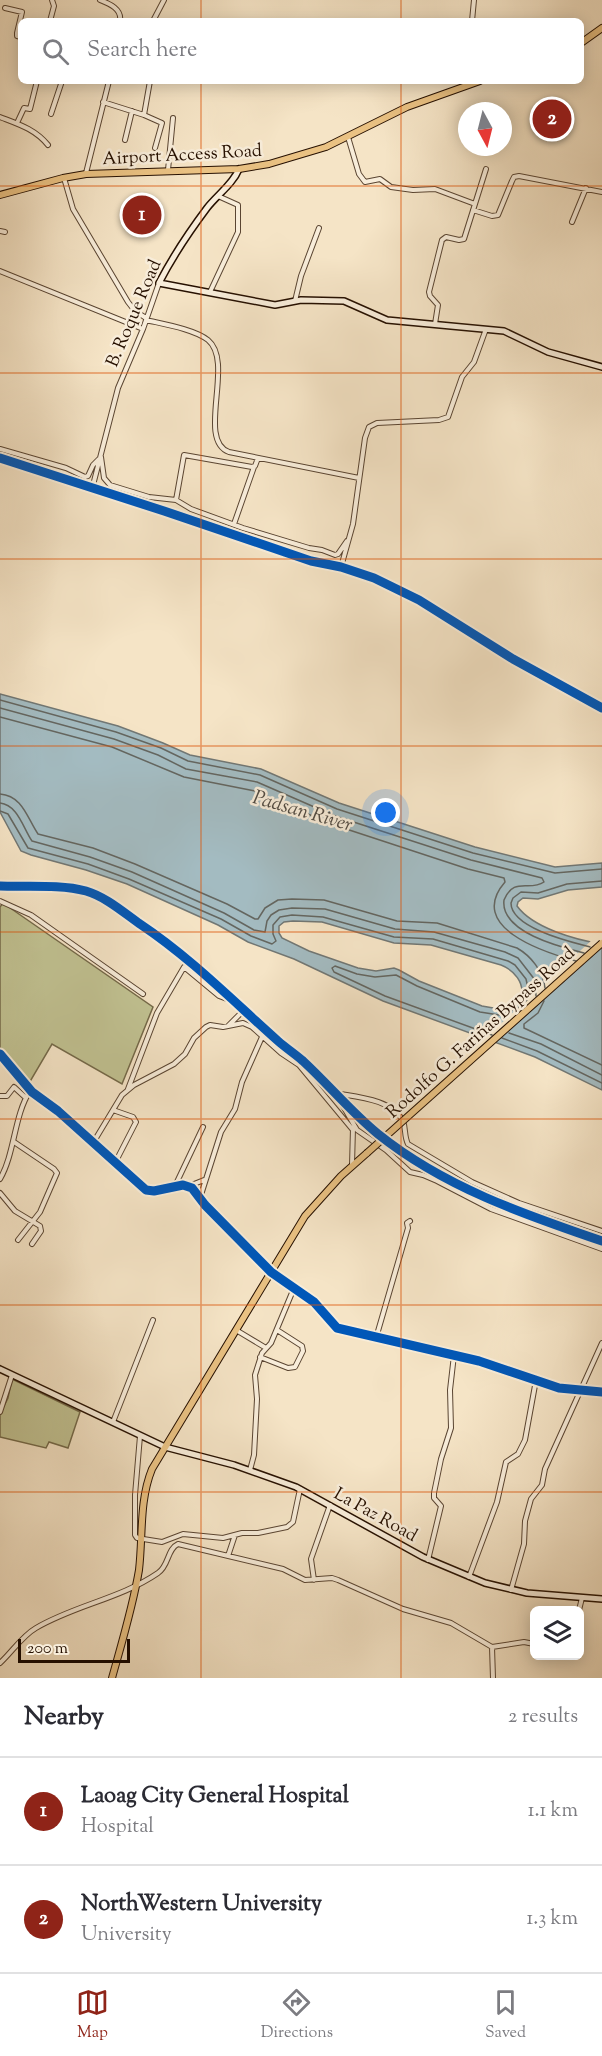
<!DOCTYPE html>
<html lang="en">
<head>
<meta charset="utf-8">
<style>
  body { margin:0; font-family:"Sorts Mill Goudy",serif; background:#f7f7f7; color:#2b2b33 }
  .controls { position:absolute; right:18px; bottom:18px; display:grid; overflow:hidden; border-radius:9px; box-shadow:0 3px 15px #0003 }
  .controls button { width:54px; height:54px; display:grid; place-items:center; padding:0; border:0; border-bottom:2px solid #e1e1e2; background:#fff; color:#2b2b33; font:30px sans-serif }
  .compass { position:absolute; left:458px; top:102px; width:54px; height:54px; border-radius:50%; background:#fff; box-shadow:0 3px 15px #0003; rotate:173deg }
  .scale { position:absolute; left:18px; bottom:15px; width:112px; box-sizing:border-box; padding-left:6px; border:3px solid #261000; border-top:0; font-size:16px; line-height:21px; white-space:nowrap; color:#261000; -webkit-text-stroke:4px #f8edda; paint-order:stroke }
  .you { position:absolute; left:386px; top:813px; width:21px; height:21px; margin:-15px; border:4px solid #fff; border-radius:50%; background:#1a73e8; box-shadow:0 0 0 9px #1a73e833 }
  .badge { display:grid; place-items:center; width:39px; height:39px; border-radius:50%; background:#8f2418; color:#fff; font-size:20px; font-weight:700 }
  .pin { position:absolute; translate:-50% -50%; border:3px solid #fff; box-shadow:0 2px 6px #0006 }
  .list { margin:0; padding:0; list-style:none }
  h2 { display:flex; justify-content:space-between; align-items:center; height:78px; margin:0; padding:0 24px; font-size:26px }
  h2 small { font-size:20px; font-weight:400; color:#7c7c81 }
  .list li { display:grid; grid-template-columns:39px 1fr auto; gap:18px; align-items:center; box-sizing:border-box; height:108px; padding:0 24px; border-top:2px solid #e1e1e2 }
  .list b { display:block; font-size:22px; white-space:nowrap }
  .list p { margin:0; font-size:20px; white-space:nowrap; color:#7c7c81 }
  .list em { font-size:20px; font-style:normal; color:#7c7c81 }
  .icon { flex:none; width:33px; height:33px; fill:none; stroke:currentColor; stroke-width:2; stroke-linecap:round; stroke-linejoin:round }
  .map { position:relative; flex:none; width:602px; height:1678px; overflow:hidden }
  .search { position:absolute; background:#fff; box-shadow:0 3px 15px #0003; left:18px; right:18px; top:18px; height:66px; display:flex; align-items:center; gap:15px; box-sizing:border-box; padding:0 21px; border-radius:9px; color:#7c7c81; font-size:22px }
  .sheet { height:294px; background:#fff }
  nav { display:flex; justify-content:space-around; align-items:center; box-sizing:border-box; height:84px; border-top:2px solid #e1e1e2; background:#fff; font-size:16px; color:#7c7c81 }
  nav a { display:grid; justify-items:center; gap:3px }
  nav .on { color:#8f2418 }
  .map>svg:first-child { display:block }
</style>
</head>
<body>
<div class="map">
<svg width="602" height="1678" viewBox="0 0 602 1678">
  <rect width="100%" height="100%" fill="#f5e4c6"/>
  <filter id="stains"><feTurbulence type="fractalNoise" baseFrequency=".00333" numOctaves="4"/><feColorMatrix values="0 0 0 0 .2 0 0 0 0 .09 0 0 0 0 .02 0 0 0 .5 -.17"/></filter>
  <radialGradient id="worn" r=".72"><stop offset=".6" stop-color="#630" stop-opacity="0"/><stop offset="1" stop-color="#630" stop-opacity=".3"/></radialGradient>
  <path fill="#c1c292" stroke="#746949" stroke-width="1.5" d="M3 903 153 1007 122 1084 52 1044 28 1085 0 1051V907Z
    M12 1379 80 1412 68 1448 49 1442 46 1448 0 1437V1414L8 1398Z"/>
  <path fill="#a3bbc1" stroke="#717774" stroke-width="1.5" fill-rule="evenodd" d="M0 694 118 726 163 743 190 755 261 769 339 803 475 847 555 867 602 863V887L568 890 538 899 523 898 518 902 517 906C533 928 576 940 602 944V1090L535 1057 383 1001 294 959 248 942 218 925 127 884 86 870 31 855 21 851 0 812ZM293 921 322 922 394 943 431 945 501 965C514 970 525 983 521 997L516 1003 499 1009 482 1006 419 981 399 970 394 968 376 971 358 968 309 951 282 938 279 933V926L284 922Z"/>
  <path fill="#f5e4c6" d="M593 939 602 941 491 1044 482 1041Z"/>
  <g fill="none" stroke-linecap="round" stroke-linejoin="round">
    <path stroke="#646660" stroke-width="1.5" d="M0 700 116 732 161 748 188 761 260 775 337 809 473 853 555 873 602 869
      M0 708 114 739 158 755 186 769 257 782 335 816 471 860 542 878 544 882C529 892 514 876 504 900 500 932 560 947 584 953
      M0 717 112 747 184 777 255 791 331 824 468 869 504 878 505 882C466 927 543 952 576 961
      M0 794C23 796 27 818 38 834L93 848 135 864 227 904 255 919H258L265 908 278 900 292 899 324 900 397 921 437 923 517 948C531 956 543 971 545 988
      M0 803C18 805 23 828 32 841L90 857 132 872 224 913 254 930 265 932 267 921 271 915 279 910 292 908 325 909 395 929 434 932 505 952 518 958 535 980 536 996
      M0 811 8 814 28 848 88 864 129 879 221 919 251 936 272 944 276 941 273 934V925L280 917 292 915 323 917 394 937 433 939 508 961 515 965 526 979 529 993 527 1000 520 1007 499 1015 480 1012 417 986 396 975 375 977 357 974 335 966 332 968 334 972 385 996 492 1035
      M590 947C571 942 511 928 511 903L513 898 521 892 538 893 567 884 602 881
      M544 1001 538 1013 524 1024V1028L602 1065
      M509 1033 541 1044 602 1075
      M502 1038 537 1051 602 1083"/>
    <defs>
      <path id="street" d="M100 0C110 4 122 9 120 21
        M5 8 22 12 17 33V36L21 37
        M50 21 54 6 52 0
        M153 21 164 0
        M472 21 474 0
        M103 102 144 115 150 81
        M51 114 62 81
        M144 115 162 123 155 148
        M0 117C18 124 35 129 48 145
        M17 123 24 108 30 109 37 81
        M348 137 359 174 365 182 380 179 391 187 413 190 435 189 475 204
        M125 140 132 111
        M168 170 173 118
        M86 173 109 81
        M64 178 73 209 128 302 135 311 146 318
        M473 210 492 216 498 215 512 181 514 177 519 176 602 192
        M572 222 586 188
        M0 231 5 232
        M0 271 143 329
        M210 292 238 232V205L218 196
        M295 301 301 276 319 228
        M146 320C163 324 194 329 208 340 235 362 196 440 229 452L359 478
        M435 324 438 305 430 296 429 292 442 240 446 237 459 240 464 239 486 169
        M0 449 66 468 85 477 88 476 93 465 99 459
        M101 457 104 478 110 485 149 497 176 500 191 509 243 528 309 548 322 550 335 555 338 554 347 541
        M0 458 164 511 311 561 341 567 374 578 419 600 513 659 602 708
        M92 489 118 388 143 329 159 283
        M176 500 184 455 252 467 255 466 258 458
        M234 524 254 467
        M341 567 353 524 365 438 369 427 377 423 439 420 448 417 462 377 474 362 486 329
        M0 886C26 887 61 884 86 891 106 897 123 912 140 924 191 958 233 1001 278 1041 286 1048 295 1054 303 1061 329 1085 351 1112 378 1134 444 1187 523 1214 602 1241
        M0 901 31 915 143 994
        M228 1026 244 1010
        M0 1054 32 1092 58 1111 146 1190 154 1191 183 1185 192 1188 205 1205 271 1272 314 1302 337 1328 479 1361 559 1388 602 1392
        M128 1089 157 1013 184 967 219 996 235 1002
        M335 1093C357 1097 392 1099 403 1121 406 1129 404 1136 408 1144L472 1182 519 1203 602 1231
        M0 1096H7L14 1087 26 1098
        M339 1099 357 1130 386 1150 410 1172 423 1175 437 1181 491 1209 602 1249
        M113 1110 133 1117 136 1122 115 1163
        M14 1142 54 1169 57 1173 40 1212 18 1240
        M93 1143 122 1095 134 1085 174 1064 185 1054 194 1038 206 1027 210 1025 223 1027 243 1023 252 1027 281 1053 299 1065 353 1130
        M352 1165 353 1128
        M0 1179C15 1153 14 1115 30 1091
        M175 1186 203 1127
        M189 1186 204 1180
        M0 1193 15 1211 40 1226 41 1231 32 1244
        M200 1198 221 1132 235 1109 242 1082 262 1037
        M236 1330 266 1348
        M376 1338 408 1228 407 1223 410 1221
        M260 1357 288 1368 295 1367 303 1351 302 1346 277 1330
        M0 1412 12 1375
        M113 1422 153 1320
        M140 1436 135 1495V1535L137 1538 162 1542 183 1534 223 1538 242 1533H258L287 1527 293 1522 300 1489
        M250 1470 254 1455 257 1399 255 1375 262 1353 271 1343 294 1288
        M228 1556 235 1535
        M428 1560 441 1506 434 1498V1493L441 1459 451 1428 450 1390 454 1355
        M469 1577 497 1502 506 1462 518 1454 525 1440 536 1380
        M314 1580 311 1559 330 1505
        M511 1590 524 1544 525 1521 531 1499 542 1485 545 1469 602 1343
        M579 1610 582 1598
        M492 1647 524 1642 534 1644
        M0 1663C12 1652 22 1636 36 1628 75 1605 120 1599 158 1573 169 1566 167 1549 178 1544L283 1569 305 1580 332 1578 338 1580 403 1609 451 1623 492 1647 493 1678"/>
      <path id="secondary" d="M239 169C233 184 217 195 207 208 189 232 173 256 159 283L275 305 301 300 344 301 387 320 504 331 548 352 602 367
        M0 1369 165 1447 234 1465 296 1487 423 1557 485 1583 527 1593 602 1599"/>
      <path id="primary" d="M581 43 602 28
        M0 195 63 178 86 174 239 169 269 164 326 147 407 107 480 81
        M112 1678C122 1642 133 1606 139 1570 143 1536 139 1501 152 1469L305 1216 341 1176 367 1153"/>
    </defs>
    <use href="#street" stroke="#5a4532" stroke-width="6"/>
    <use href="#secondary" stroke="#261000" stroke-width="8"/>
    <use href="#primary" stroke="#261000" stroke-width="8"/>
    <use href="#street" stroke="#f8edda" stroke-width="4"/>
    <use href="#secondary" stroke="#f8edda" stroke-width="5"/>
    <use href="#primary" stroke="#eac283" stroke-width="6"/>
    <defs>
      <path id="primary-bridge" d="M367 1153 602 943"/>
    </defs>
    <use href="#primary-bridge" stroke="#261000" stroke-width="8" stroke-linecap="butt"/>
    <use href="#primary-bridge" stroke="#eac283" stroke-width="6"/>
    <defs>
      <path id="cycleway" d="M0 458 164 511 311 561 341 567 374 578 419 600 513 659 602 708
        M0 886C26 887 61 884 86 891 106 897 123 912 140 924 191 958 233 1001 278 1041 286 1048 295 1054 303 1061 329 1085 351 1112 378 1134 444 1187 523 1214 602 1241
        M0 1054 32 1092 58 1111 146 1190 154 1191 183 1185 192 1188 205 1205 271 1272 314 1302 337 1328 479 1361 559 1388 602 1392"/>
    </defs>
    <use href="#cycleway" stroke="#f8edda" stroke-width="13"/>
    <use href="#cycleway" stroke="#0057b8" stroke-width="9"/>
  </g>
  <path fill="none" stroke="#de550b" stroke-width="1.5" stroke-opacity="0.55" d="M201 0V21M401 0V21M201 81V1678M401 81V1678M0 186H602M0 373H602M0 559H602M0 746H602M0 932H602M0 1119H602M0 1305H602M0 1492H602"/>
  <g text-anchor="middle" stroke-width="5" stroke-linejoin="round" paint-order="stroke">
    <g font-size="18" fill="#261000" stroke="#f8edda">
      <text transform="translate(182 154) rotate(-3)" y="6">Airport Access Road</text>
      <text transform="translate(133 313) rotate(-67)" y="6">B. Roque Road</text>
      <text transform="translate(480 1032) rotate(-42)" y="6">Rodolfo G. Fariñas Bypass Road</text>
      <text transform="translate(376 1514) rotate(29)" y="6">La Paz Road</text>
    </g>
    <g font-size="20" font-style="italic" fill="#524c44" stroke="#f8edda">
      <text transform="translate(303 810) rotate(16)" y="7">Padsan River</text>
    </g>
  </g>
  <rect width="100%" height="100%" filter="url(#stains)"/>
  <rect width="100%" height="100%" fill="url(#worn)"/>
</svg>
<div class="controls">
<button><svg class="icon" aria-label="layers" viewBox="0 0 24 24"><path d="M12 4l9 5-9 5-9-5zM3 14l9 5 9-5"/></svg></button>
</div>
<svg class="compass" viewBox="-18 -18 36 36"><path d="M0-13l5 13h-10z" fill="#e53935"/><path d="M0 13l5-13h-10z" fill="#7c7c81"/></svg>
<div class="scale">200 m</div>
<div class="you"></div>
<div class="pin badge" style="left:142px;top:215px">1</div>
<div class="pin badge" style="left:552px;top:119px">2</div>
<div class="search"><svg class="icon" aria-label="search" viewBox="0 0 24 24"><circle cx="10" cy="10" r="6"/><path d="M15 15l6 6"/></svg>Search here</div>
</div>
<section class="sheet">
<h2>Nearby<small>2 results</small></h2>
<ul class="list">
<li><span class="badge">1</span><div><b>Laoag City General Hospital</b><p>Hospital</p></div><em>1.1 km</em></li>
<li><span class="badge">2</span><div><b>NorthWestern University</b><p>University</p></div><em>1.3 km</em></li>
</ul>
</section>
<nav>
<a class="on"><svg class="icon" aria-label="map" viewBox="0 0 24 24"><path d="M3 6l6-2 6 2 6-2v14l-6 2-6-2-6 2zM9 4v14M15 6v14"/></svg>Map</a>
<a><svg class="icon" aria-label="directions" viewBox="0 0 24 24"><path d="M12 3l9 9-9 9-9-9zM9 14v-3h6M13 9l2 2-2 2"/></svg>Directions</a>
<a><svg class="icon" aria-label="saved" viewBox="0 0 24 24"><path d="M7 4h10v16l-5-4-5 4z"/></svg>Saved</a>
</nav>
</body>
</html>
